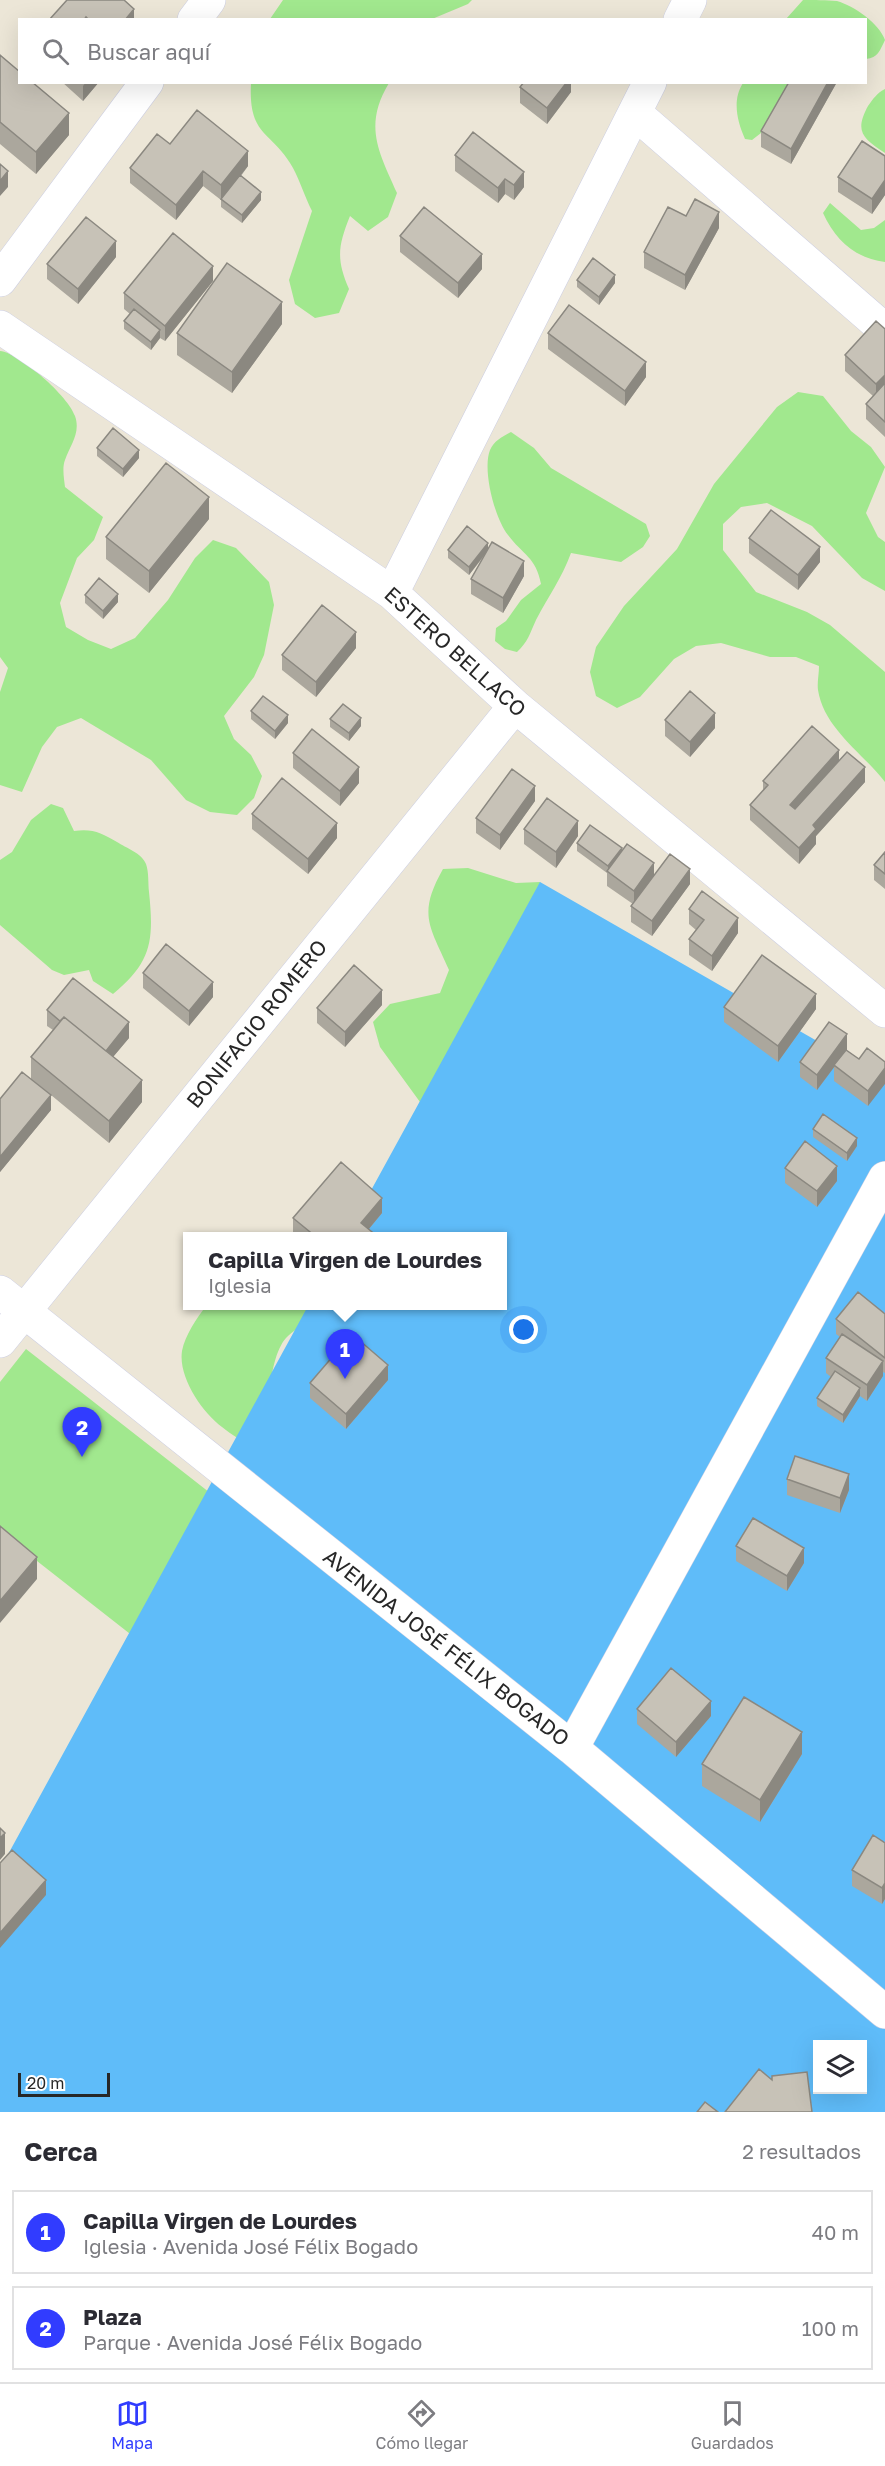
<!DOCTYPE html>
<html lang="es">
<head>
<meta charset="utf-8">
<style>
  body { margin:0; font-family:"Golos Text",sans-serif; background:#f2f2f3; color:#2b2b33 }
  .controls { position:absolute; right:18px; bottom:18px; display:grid; overflow:hidden; border-radius:0px; box-shadow:0 6px 24px #0002 }
  .controls button { width:54px; height:54px; display:grid; place-items:center; padding:0; border:0; border-bottom:2px solid #e1e1e2; background:#fff; color:#2b2b33; font:30px sans-serif }
  .scale { position:absolute; left:18px; bottom:15px; width:92px; box-sizing:border-box; padding-left:6px; border:3px solid #272727; border-top:0; font-size:16px; line-height:21px; white-space:nowrap; color:#272727; -webkit-text-stroke:4px #fff; paint-order:stroke }
  .you { position:absolute; left:524px; top:1330px; width:21px; height:21px; margin:-15px; border:4px solid #fff; border-radius:50%; background:#1a73e8; box-shadow:0 0 0 9px #1a73e833 }
  .badge { display:grid; place-items:center; width:39px; height:39px; border-radius:50%; background:#313cff; color:#fff; font-size:20px; font-weight:700 }
  .pin { position:absolute; translate:-50% -50px; filter:drop-shadow(0 2px 3px #0008) }
  .pin::after { content:''; position:absolute; top:32px; width:21px; height:18px; background:inherit; clip-path:polygon(0 0,100% 0,50% 100%) }
  .popup { position:absolute; left:183px; top:1232px; width:324px; height:78px; box-sizing:border-box; display:grid; place-content:center; border-radius:0px; background:#fff; filter:drop-shadow(0 2px 4px #0005); font-size:20px; white-space:nowrap; color:#7c7c81 }
  .popup b { font-size:22px; color:#2b2b33 }
  .popup::after { content:''; position:absolute; left:50%; top:100%; margin-left:-12px; border:12px solid transparent; border-top-color:#fff }
  .list { margin:0; padding:0; list-style:none }
  h2 { display:flex; justify-content:space-between; align-items:center; height:78px; margin:0; padding:0 24px; font-size:26px }
  h2 small { font-size:20px; font-weight:400; color:#7c7c81 }
  .list li { display:grid; grid-template-columns:39px 1fr auto; gap:18px; align-items:center; box-sizing:border-box; height:84px; margin:0 12px 12px; padding:0 12px; border:2px solid #e1e1e2; border-radius:0px }
  .list b { display:block; font-size:22px; white-space:nowrap }
  .list p { margin:0; font-size:20px; white-space:nowrap; color:#7c7c81 }
  .list em { font-size:20px; font-style:normal; color:#7c7c81 }
  .icon { flex:none; width:33px; height:33px; fill:none; stroke:currentColor; stroke-width:2; stroke-linecap:round; stroke-linejoin:round }
  .map { position:relative; flex:none; width:885px; height:2112px; overflow:hidden }
  .search { position:absolute; background:#fff; box-shadow:0 6px 24px #0002; left:18px; right:18px; top:18px; height:66px; display:flex; align-items:center; gap:15px; box-sizing:border-box; padding:0 21px; border-radius:0px; color:#7c7c81; font-size:22px }
  .sheet { height:270px; background:#fff }
  nav { display:flex; justify-content:space-around; align-items:center; box-sizing:border-box; height:84px; border-top:2px solid #e1e1e2; background:#fff; font-size:16px; color:#7c7c81 }
  nav a { display:grid; justify-items:center; gap:3px }
  nav .on { color:#313cff }
  .map>svg:first-child { display:block }
</style>
</head>
<body>
<div class="map">
<svg width="885" height="2112" viewBox="0 0 885 2112">
  <rect width="100%" height="100%" fill="#ece6d7"/>
  <path fill="#a1e88e" d="M283 0H472L468 4 432 19H270Z
    M803 0C814 0 827 0 837 1 854 6 879 23 885 40 880 50 878 58 866 59V20L786 19Z
    M251 83H389C363 126 379 152 397 193L388 217 368 231 350 216C338 246 336 259 349 289L339 313 315 318 295 304 289 280 312 211C305 197 300 181 293 168 272 130 248 138 251 83Z
    M743 83H791L761 133 752 140 745 139C737 121 732 100 743 83Z
    M885 89V153C863 138 854 132 868 106 873 99 877 93 885 89Z
    M830 203 861 230 874 228 885 220V262C855 258 836 241 823 213Z
    M0 351C20 353 69 397 75 416 81 433 70 445 65 460 62 467 64 479 65 487L103 517 94 540 77 558 60 603 66 627 88 640 111 649 135 638 168 600 195 558 213 540 236 548 269 582 274 605 264 655 254 677 224 716 234 739 251 755 262 776 254 798 237 815 210 812 186 800 151 760 81 718 57 727 42 747 22 792 0 785V692L8 668 0 657Z
    M798 392 823 396 851 431 871 447 885 467 866 513 878 537 885 542V591L862 578 812 526 767 503 741 507 723 524V550L756 592 807 612 830 625 885 672V782C864 754 824 729 818 690 817 683 819 674 819 666L796 657H770L721 643 696 646 674 659 640 697 617 708 596 696 590 672 596 647 624 606 677 549 714 484 777 407Z
    M511 432 534 448 551 468 646 524 650 536 643 547 621 562 571 553C562 578 548 597 536 620 530 633 528 642 517 652L505 649 495 641 496 628 506 621 521 600 541 584C536 557 523 555 508 535 495 519 482 470 490 450 494 441 502 437 511 432Z
    M51 804 63 808 74 831C92 828 102 833 117 842 126 848 142 853 146 864 149 872 148 884 149 892 154 940 152 962 113 994L93 981 89 970 64 975 52 970 0 925V860L12 852 31 820Z
    M468 868 516 883 540 882 559 930 428 1113 380 1047 373 1022 390 1004 440 993 449 970C430 926 417 915 443 869Z
    M206 1306H355C333 1314 306 1319 288 1336 266 1356 268 1426 266 1454 251 1445 235 1438 222 1427 202 1412 178 1377 182 1351 185 1335 197 1318 206 1306Z
    M26 1349 269 1539 171 1666 0 1532V1382Z"/>
  <path fill="#5fbcf9" fill-rule="evenodd" d="M540 882 885 1080V2112H0V1869L308 1306H502V1236H346ZM818 2044H862V2090H818Z"/>
  <g fill="none" stroke-linecap="round" stroke-linejoin="round">
    <defs>
      <path id="street" d="M194 20 209 0
        M680 20 690 0
        M635 113 885 330
        M0 280 147 82
        M0 327 392 593 515 706 885 1011
        M392 593 650 82
        M0 1292 572 1748 885 2012
        M0 1341 515 706
        M572 1748 885 1178"/>
    </defs>
    <use href="#street" stroke="#cccee2" stroke-width="34"/>
    <use href="#street" stroke="#fff" stroke-width="33"/>
  </g>
  <path fill="#aba79d" d="M0 55 69 135 36 174 0 144Z
    M62 82H99L83 101Z
    M571 82V92L547 124 520 103V87Z
    M837 82 791 164 761 147V131Z
    M170 144 248 166 241 176 261 200 242 223 221 207V200L203 186 176 220 130 183V168Z
    M455 155 524 187 514 200 505 194 498 203 455 171Z
    M885 156V195L872 214 838 192V177Z
    M686 216 719 228 685 290 644 268V252Z
    M400 236 482 269 458 298 400 252Z
    M116 257 78 304 47 279V264Z
    M577 280 615 283 599 305 577 287Z
    M213 281 165 341 160 338 151 350 124 329V321L130 314 124 309V293Z
    M282 324 232 393 177 355V333Z
    M885 329V437L866 419V404L873 396 845 371V355Z
    M548 333 646 377 625 406 548 349Z
    M97 448 139 458 123 477 97 456Z
    M209 519 149 593 106 559V537Z
    M749 538 820 562 798 590 749 553Z
    M488 549 524 576 503 613 471 594V579L485 555 469 575 448 558V550Z
    M85 595 118 602 103 619 85 603Z
    M356 648 316 697 282 670V655Z
    M251 711 288 723 275 739 251 719Z
    M330 719 361 726 349 741 330 727Z
    M665 720 715 728 690 757 665 736Z
    M293 753 359 783 340 806 293 768Z
    M839 760 865 782 816 836V844L799 864 750 820V805L763 791V781Z
    M535 801 500 850 476 833V818Z
    M252 814 337 838 308 874 252 829Z
    M524 829 578 836 556 868 524 844Z
    M577 843 622 851 654 875 690 884 652 936 631 922V906L633 904 607 886V873L577 851Z
    M885 852V889L874 880V865Z
    M689 909 738 933 712 971 689 955V939L696 930 689 924Z
    M143 973 213 997 189 1026 143 988Z
    M382 1005 345 1047 317 1023V1008Z
    M724 1007 816 1009 778 1062 724 1022Z
    M47 1010 129 1038 113 1057 142 1102 109 1143 51 1095V1110L0 1172V1099L31 1079V1057L53 1030 47 1026Z
    M846 1050 859 1059 885 1062 868 1106 834 1081V1067L817 1090 800 1077V1062Z
    M813 1129 857 1146 847 1161 813 1137Z
    M785 1168 837 1181 817 1207 785 1183Z
    M382 1213 369 1229 377 1236H297L293 1233V1218Z
    M885 1314V1373L883 1372V1376L867 1401 860 1396 843 1423 817 1406V1398L831 1377 826 1373V1358L840 1337 836 1334V1319Z
    M388 1380 346 1429 310 1398V1383Z
    M787 1479 849 1490 840 1513 787 1495Z
    M736 1546 804 1563 787 1591 736 1561Z
    M637 1709 711 1716 676 1757 637 1724Z
    M802 1754 760 1822 702 1786V1764Z
    M885 1843V1899L882 1904 852 1886V1870Z"/>
  <path fill="#8b8880" d="M134 9V20H125Z
    M86 82H99L83 101V86Z
    M567 82H571V92L547 124V108Z
    M828 82H837L791 164V149Z
    M69 113V135L36 174V152Z
    M248 151V166L221 200V185Z
    M8 171V187L0 196V181Z
    M203 171V186L176 220V205Z
    M524 172V187L514 200V185Z
    M505 179V194L498 203V188Z
    M885 180V195L872 214V199Z
    M261 192V200L242 223V215Z
    M719 212V228L685 290V275Z
    M116 241V257L78 304V289Z
    M482 254V269L458 298V283Z
    M213 266V281L165 341V326Z
    M615 275V283L599 305V297Z
    M282 302V324L232 393V372Z
    M160 330V338L151 350V342Z
    M646 362V377L625 406V391Z
    M885 375V390L876 399V384Z
    M139 450V458L123 477V469Z
    M209 497V519L149 593V571Z
    M488 543V550L469 575V567Z
    M820 547V562L798 590V575Z
    M524 561V576L503 613V598Z
    M118 594V602L103 619V611Z
    M356 632V648L316 697V682Z
    M715 713V728L690 757V742Z
    M288 715V723L275 739V731Z
    M361 718V726L349 741V733Z
    M839 750V765L790 821V805Z
    M359 767V783L340 806V791Z
    M865 767V782L816 836V844L799 864V848L813 825Z
    M535 786V801L500 850V835Z
    M578 821V836L556 868V852Z
    M337 823V838L308 874V859Z
    M622 848V856L608 872V866Z
    M654 863V879L634 906V891Z
    M690 869V884L652 936V921Z
    M738 918V933L712 971V956Z
    M213 982V997L189 1026V1011Z
    M382 990V1005L345 1047V1032Z
    M816 994V1009L778 1062V1046Z
    M129 1022V1038L102 1070V1055Z
    M847 1034V1050L817 1090V1075Z
    M885 1068V1084L868 1106V1091Z
    M142 1080V1102L109 1143V1121Z
    M51 1095V1110L0 1172V1157Z
    M857 1138V1146L847 1161V1153Z
    M837 1166V1181L817 1207V1191Z
    M382 1198V1213L363 1236 361 1223Z
    M883 1361V1376L867 1401V1385Z
    M388 1365V1380L346 1429V1414Z
    M860 1388V1396L843 1423V1415Z
    M849 1474V1490L840 1513V1498Z
    M804 1548V1563L787 1591V1576Z
    M37 1557V1579L0 1623V1601Z
    M711 1701V1716L676 1757V1742Z
    M802 1732V1754L760 1822V1800Z
    M5 1833V1854L0 1860V1838Z
    M46 1880V1895L0 1948V1933Z
    M885 1883V1899L882 1904V1888Z"/>
  <path fill="#c7c2b7" stroke="#8b8880" stroke-width="1.5" d="M67 0H124L134 9 125 20H89L86 17 84 20H49Z
    M0 55 20 72V82H32L69 113 36 152 0 122Z
    M524 82H567L547 108 520 87Z
    M789 82H828L791 149 761 131Z
    M197 110 248 151 221 185 203 171 176 205 130 168 157 134 170 144Z
    M473 132 524 172 514 185 505 179 498 188 455 155Z
    M862 141 885 156V180L872 199 838 177Z
    M0 164 8 171 0 181Z
    M240 175 261 192 242 215 221 199Z
    M695 199 719 212 685 275 644 252 668 207 686 216Z
    M424 207 482 254 458 283 400 236Z
    M86 217 116 241 78 289 47 264Z
    M173 233 213 266 165 326 124 293Z
    M593 258 615 275 599 297 577 280Z
    M227 263 282 302 232 372 177 333Z
    M569 305 646 362 625 391 548 333Z
    M134 309 160 330 151 342 124 321Z
    M876 321 885 329V375L876 384 845 355Z
    M885 383V422L866 404Z
    M113 428 139 450 123 469 97 448Z
    M166 463 209 497 149 571 106 537Z
    M771 510 820 547 798 575 749 538Z
    M467 526 488 543 469 567 448 550Z
    M492 542 524 561 503 598 471 579Z
    M99 578 118 594 103 611 85 595Z
    M322 605 356 632 316 682 282 655Z
    M690 691 715 713 690 742 665 720Z
    M263 696 288 715 275 731 251 711Z
    M343 704 361 718 349 733 330 719Z
    M812 726 839 750 790 805 795 809 847 752 865 767 813 825 816 829 799 848 750 805 768 785 763 781Z
    M312 729 359 767 340 791 293 753Z
    M512 769 535 786 500 835 476 818Z
    M282 778 337 823 308 859 252 814Z
    M547 798 578 821 556 852 524 829Z
    M590 825 622 848 608 866 577 843Z
    M627 844 654 863 634 891 607 871Z
    M885 852V874L874 865Z
    M670 854 690 869 652 921 631 906Z
    M702 891 738 918 712 956 689 939 704 920 689 909Z
    M166 944 213 982 189 1011 143 973Z
    M762 955 816 994 778 1046 724 1007Z
    M354 965 382 990 345 1032 317 1008Z
    M73 978 129 1022 106 1051 64 1017 60 1021 47 1010Z
    M64 1017 142 1080 109 1121 31 1057Z
    M829 1022 847 1034 817 1075 800 1062Z
    M867 1048 885 1062V1068L868 1091 834 1065 846 1050 859 1059Z
    M22 1072 51 1095 0 1157V1099Z
    M823 1114 857 1138 847 1153 813 1129Z
    M805 1141 837 1166 817 1191 785 1168Z
    M341 1162 382 1198 361 1223 377 1236H315L293 1218Z
    M858 1292 885 1314V1358L836 1319Z
    M352 1334 388 1365 346 1414 310 1383Z
    M842 1334 883 1361 867 1385 826 1358Z
    M835 1371 860 1388 843 1415 817 1398Z
    M795 1456 849 1474 840 1498 787 1479Z
    M753 1518 804 1548 787 1576 736 1546Z
    M0 1526 37 1557 0 1601Z
    M671 1668 711 1701 676 1742 637 1709Z
    M744 1697 802 1732 760 1800 702 1764Z
    M0 1828 5 1833 0 1838Z
    M873 1835 885 1843V1883L882 1888 852 1870Z
    M12 1850 46 1880 0 1933V1863Z
    M759 2069 772 2080V2076L807 2072 812 2112H725Z
    M705 2102 718 2112H697Z"/>
  <g text-anchor="middle" stroke-width="6" stroke-linejoin="round" paint-order="stroke">
    <g font-size="21" fill="#272727" stroke="#fff">
      <text transform="translate(455 652) rotate(42)" y="7">ESTERO BELLACO</text>
      <text transform="translate(257 1024) rotate(-51)" y="7">BONIFACIO ROMERO</text>
      <text transform="translate(446 1648) rotate(38)" y="7">AVENIDA JOSÉ FÉLIX BOGADO</text>
    </g>
  </g>
</svg>
<div class="controls">
<button><svg class="icon" aria-label="layers" viewBox="0 0 24 24"><path d="M12 4l9 5-9 5-9-5zM3 14l9 5 9-5"/></svg></button>
</div>
<div class="scale">20 m</div>
<div class="you"></div>
<div class="pin badge" style="left:345px;top:1379px">1</div>
<div class="popup"><b>Capilla Virgen de Lourdes</b>Iglesia</div>
<div class="pin badge" style="left:82px;top:1457px">2</div>
<div class="search"><svg class="icon" aria-label="search" viewBox="0 0 24 24"><circle cx="10" cy="10" r="6"/><path d="M15 15l6 6"/></svg>Buscar aquí</div>
</div>
<section class="sheet">
<h2>Cerca<small>2 resultados</small></h2>
<ul class="list">
<li><span class="badge">1</span><div><b>Capilla Virgen de Lourdes</b><p>Iglesia · Avenida José Félix Bogado</p></div><em>40 m</em></li>
<li><span class="badge">2</span><div><b>Plaza</b><p>Parque · Avenida José Félix Bogado</p></div><em>100 m</em></li>
</ul>
</section>
<nav>
<a class="on"><svg class="icon" aria-label="map" viewBox="0 0 24 24"><path d="M3 6l6-2 6 2 6-2v14l-6 2-6-2-6 2zM9 4v14M15 6v14"/></svg>Mapa</a>
<a><svg class="icon" aria-label="directions" viewBox="0 0 24 24"><path d="M12 3l9 9-9 9-9-9zM9 14v-3h6M13 9l2 2-2 2"/></svg>Cómo llegar</a>
<a><svg class="icon" aria-label="saved" viewBox="0 0 24 24"><path d="M7 4h10v16l-5-4-5 4z"/></svg>Guardados</a>
</nav>
</body>
</html>
